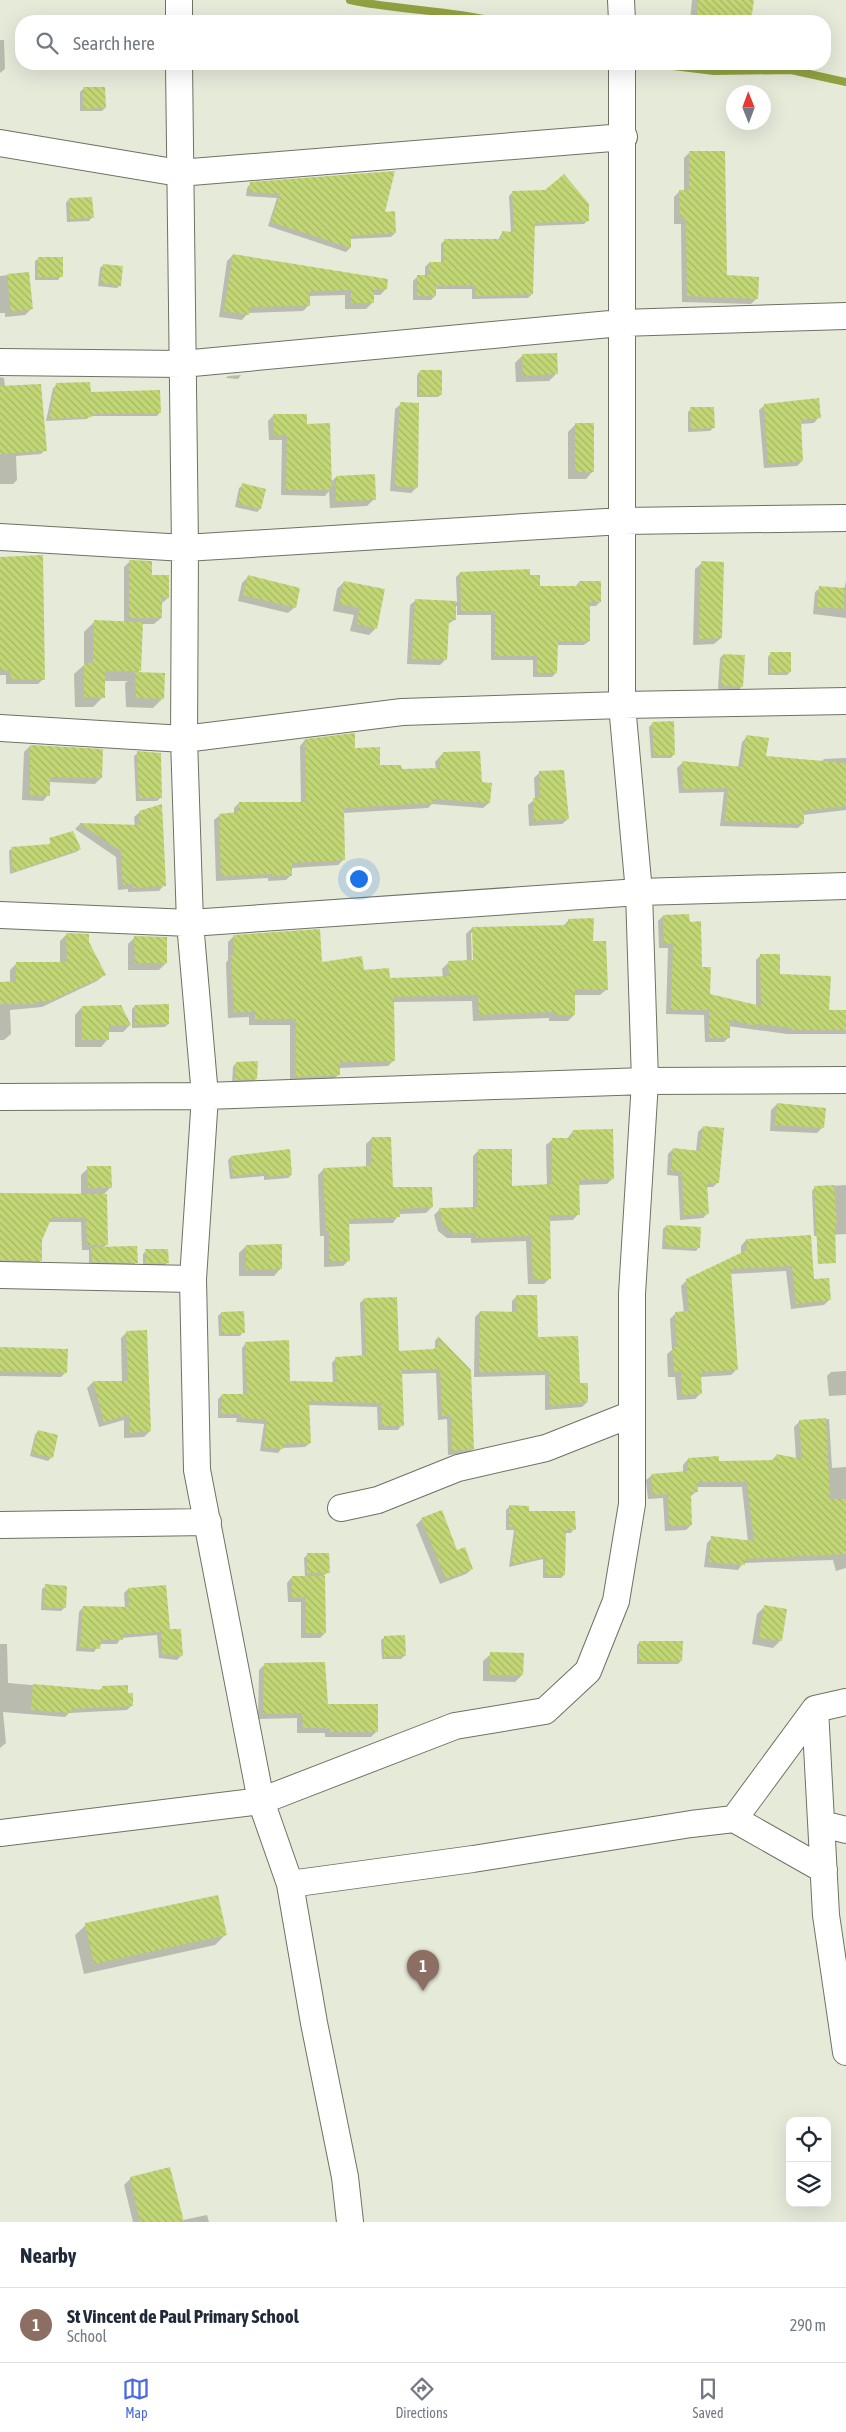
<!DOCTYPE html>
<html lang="en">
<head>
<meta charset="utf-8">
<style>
  body { margin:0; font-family:"Asap Condensed",sans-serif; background:#f2f2f3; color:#1f2937 }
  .controls { position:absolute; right:15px; bottom:15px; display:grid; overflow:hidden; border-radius:10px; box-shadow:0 5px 20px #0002 }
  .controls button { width:45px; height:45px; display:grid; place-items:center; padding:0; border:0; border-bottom:1px solid #e0e1e3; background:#fff; color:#1f2937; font:25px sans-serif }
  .compass { position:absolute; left:726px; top:85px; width:45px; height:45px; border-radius:50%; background:#fff; box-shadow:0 5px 20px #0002; rotate:359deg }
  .you { position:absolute; left:358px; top:878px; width:18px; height:18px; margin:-12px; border:4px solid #fff; border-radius:50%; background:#1a73e8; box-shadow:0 0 0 8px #1a73e833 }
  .badge { display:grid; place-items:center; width:32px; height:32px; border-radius:50%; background:#4b6ade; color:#fff; font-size:16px; font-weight:700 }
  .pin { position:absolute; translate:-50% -41px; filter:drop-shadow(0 1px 2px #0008) }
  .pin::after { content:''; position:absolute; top:26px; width:18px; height:15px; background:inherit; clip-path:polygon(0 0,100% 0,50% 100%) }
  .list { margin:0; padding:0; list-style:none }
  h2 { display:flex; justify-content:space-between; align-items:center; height:65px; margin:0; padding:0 20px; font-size:21px }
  h2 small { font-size:16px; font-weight:400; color:#747a83 }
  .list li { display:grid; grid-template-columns:32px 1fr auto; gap:15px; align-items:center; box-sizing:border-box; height:75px; padding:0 20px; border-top:1px solid #e0e1e3 }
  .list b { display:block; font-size:19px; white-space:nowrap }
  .list p { margin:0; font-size:16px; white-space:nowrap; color:#747a83 }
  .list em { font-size:16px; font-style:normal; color:#747a83 }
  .icon { flex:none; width:28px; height:28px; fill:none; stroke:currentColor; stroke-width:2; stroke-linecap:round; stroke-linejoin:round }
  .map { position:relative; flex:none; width:846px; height:2222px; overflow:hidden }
  .search { position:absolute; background:#fff; box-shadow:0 5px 20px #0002; left:15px; right:15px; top:15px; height:55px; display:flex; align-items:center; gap:12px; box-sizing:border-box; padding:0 18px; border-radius:20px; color:#747a83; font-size:19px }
  .sheet { height:140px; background:#fff }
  nav { display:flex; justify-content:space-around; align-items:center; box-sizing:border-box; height:70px; border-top:1px solid #e0e1e3; background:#fff; font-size:14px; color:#747a83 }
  nav a { display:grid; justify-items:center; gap:2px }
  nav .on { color:#4b6ade }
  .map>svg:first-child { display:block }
</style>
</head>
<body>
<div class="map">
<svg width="846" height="2222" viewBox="0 0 846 2222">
  <defs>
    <pattern id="building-back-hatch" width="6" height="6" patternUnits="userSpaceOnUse" patternTransform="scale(1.25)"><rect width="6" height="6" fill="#c2d675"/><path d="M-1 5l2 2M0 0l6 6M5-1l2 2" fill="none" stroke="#a6b764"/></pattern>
  </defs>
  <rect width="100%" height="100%" fill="#e6ead9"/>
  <path fill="#0003" fill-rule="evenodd" d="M692 0H752L750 21H690Z
    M0 40H4L5 69 0 73Z
    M83 89 105 108 102 111H80V92Z
    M690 152 726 276 757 298 751 304 682 302 681 224H674V197L680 191H684V158Z
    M251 183 383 213 395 233 391 237 350 239V248L346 252 268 226 277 198 246 196 247 188Z
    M513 192 588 220 584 224 534 226 532 294 528 298 472 299V289H435V296L431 300H413V281L417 277 425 276V267L429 263H441V244L445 240H498L502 233H511L509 196Z
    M69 199 92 217 89 221 67 222 66 203Z
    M233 255 386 289 380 295H372V303L366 309H345V295L308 296 309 305 303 311 248 313 242 320 219 317 227 261Z
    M39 258 61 276 58 280H35V261Z
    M103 265 120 285 117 288 98 286 100 268Z
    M28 273 31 309 25 315 5 317V313H0V276Z
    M522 356 556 374 549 381 516 382 515 363Z
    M420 371 441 394 438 397H417V375Z
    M241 375 238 379 226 378 228 376Z
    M0 377 4 378 5 387 45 450 41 454 16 456 17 480 13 484H0Z
    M57 385 160 412 157 416H90L87 419 46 421 53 388Z
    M401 404 417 487 411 493 390 491 395 409Z
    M765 405 819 417 814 423 800 424 802 461 797 466 764 468 759 410Z
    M691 409 713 428 710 431 688 432V412Z
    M273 416 306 425 330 483 336 477 374 499 367 506 330 508 329 491 325 496 281 495 282 440H269L268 421Z
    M575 425 593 471 586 479H568V432Z
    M243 485 260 509 257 512 235 507 239 488Z
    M0 558 43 679 38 684H6V675H0Z
    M130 561 151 576 168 598 161 604V618L154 624H141L140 670 137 674 163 698 153 708 126 707 125 683 128 681H104L103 697 93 707H75L74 674 84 665V632L94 622H124V567Z
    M702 563 721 638 714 644 693 645 695 569Z
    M460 573 529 576 539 587H575L579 582 600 602 596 606H589V641L584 645H556V673L552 677H533V660H491V615H457V606H455L454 620 447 625 445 660 440 665 407 664 410 605 416 600 457 602 456 577Z
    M248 577 295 607 288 613 238 601 242 583Z
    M846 581V618L813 614 815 592 820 588 844 590Z
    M344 582 376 628 369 635 350 631 354 615 333 611 337 589Z
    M771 653 790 672 787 675H768V657Z
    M723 655 742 686 739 690 718 689 720 658Z
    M653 723 674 754 671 758H651L649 727Z
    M747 737 765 758 821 762 824 759 846 758V810L803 815V823L798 828 720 826 724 792 679 793 677 768 682 763 738 768 742 742Z
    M305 740 354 749 379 767 400 770 436 769 435 762 443 753 480 783 489 803 483 808 432 804 428 808 343 813 344 859 338 865 291 868V875L286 880 268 881V878L216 881 214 820 220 815 234 814V808L239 803 301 804 300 746Z
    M30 746 101 778 95 784 49 782 48 795 43 801 22 800 24 752Z
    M138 753 160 798 157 801H136L134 756Z
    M539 773 568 819 562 824 529 826 528 805 535 799 534 778Z
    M140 812 164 885 159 891 128 892V889L118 890 116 857 75 829 80 824 135 826 134 817Z
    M52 838 79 844 80 849 76 852 10 874 9 851 12 848 49 846Z
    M663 916 700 968 709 995 756 1006V960L761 955 779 976 828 1011H846V1034H787L728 1026 729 1037 724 1042H705L704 1015 666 1014 668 948H659L658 921Z
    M569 920 592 942 607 989 600 995H574V1015L568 1021H549V1018L473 1021 472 1001 393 1002 394 1060 388 1066 339 1068V1074L333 1080 290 1082V1025H249V1017L228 1018 226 963 228 960V942L234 936 321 964 363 971 389 979 443 978 442 969 449 962H467L466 934 472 928 562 927ZM471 933H473L475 966H472Z
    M67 934 88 943 104 975 97 981 42 1007 10 1010 11 1034 4 1040H0V983L10 982V970L16 964 60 963V941Z
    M135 937 166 963 159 970H128V944Z
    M120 1006 130 1025 123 1032H108V1039L101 1047H75V1015L82 1007Z
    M135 1006 168 1024 165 1027 132 1028V1009Z
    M236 1063 256 1079 252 1082 232 1083 233 1067Z
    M777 1104 823 1127 817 1133 770 1131 771 1110Z
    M703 1127 718 1182 713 1187H706L708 1213 703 1218 680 1220 678 1176 667 1175 668 1154 673 1149 696 1152 698 1132Z
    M573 1131 613 1178 607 1184 578 1185V1214L573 1220 549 1221 550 1278 544 1284H528L526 1241 471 1243V1238H447L438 1231 434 1215 440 1209 473 1208V1156L478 1151 511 1187 547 1186 546 1145 552 1140 567 1139Z
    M372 1138 392 1188 432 1207 426 1213 399 1214 393 1223 348 1224V1261L343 1266 324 1267V1236H320L318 1175 324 1169 366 1168V1144Z
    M231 1157 291 1175 288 1178 264 1180V1176L230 1179 228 1160Z
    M88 1168 111 1187 103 1195 107 1244 103 1248 136 1262 133 1266 89 1265V1250H82L81 1222H48L41 1240V1260L36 1266 0 1265V1195H81V1175Z
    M846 1185V1234L814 1236 812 1191 815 1187Z
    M666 1226 699 1247 696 1251 662 1249 663 1229Z
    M810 1237 812 1281 830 1299 824 1305 791 1309 786 1271 730 1274 736 1370 731 1375 700 1377 701 1393 695 1399 677 1400 675 1377H668L667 1354 672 1350 670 1319 676 1313H684L681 1286 687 1280 741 1254V1246L746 1240Z
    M246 1246 281 1268 274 1276H239V1253Z
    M146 1251 167 1263 164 1266H143V1254Z
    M517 1296 537 1338 579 1384 587 1402 582 1407 545 1410V1375L474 1377 475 1317 480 1312 512 1313V1301Z
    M364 1299 398 1352 435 1350V1341L438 1337 473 1449 468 1453 448 1455 447 1419 438 1420 436 1373 400 1374 402 1425 398 1430H378L377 1407 308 1405 310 1443 305 1447 282 1448 278 1453 260 1451 264 1424 236 1422 237 1418H218V1399L222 1395 243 1396 242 1348 246 1343 289 1382 333 1383 332 1363 336 1358 362 1357 360 1303Z
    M221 1313 243 1332 240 1336H219L218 1316Z
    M127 1332 150 1431 144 1437 124 1438V1420L99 1427 87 1388 93 1382H122L121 1338Z
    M0 1348 66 1372 61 1377 0 1376Z
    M846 1371V1395L829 1396 827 1376 831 1372Z
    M829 1419 832 1468 846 1467V1568L836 1571 833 1560 743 1563 738 1570 704 1567 707 1543 712 1538 748 1542 742 1487H697V1491L690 1497 691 1525 686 1530 665 1531 663 1498 648 1499 646 1480 652 1475 683 1472V1465L688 1459 718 1462 771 1461 777 1455 796 1459 794 1427 800 1421Z
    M38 1431 52 1457 48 1461 30 1456 35 1435Z
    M510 1506 574 1529 571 1533H564V1575L561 1578H543V1559L509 1567 514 1530H506V1510Z
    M422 1519 472 1569 466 1574 440 1584 416 1525Z
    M308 1554 329 1572 324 1575 325 1633 320 1638H301V1602H288L287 1583 292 1577H305L304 1558Z
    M46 1586 65 1607 61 1611 41 1610 42 1589Z
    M128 1589 168 1631 182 1655 177 1660 159 1658 157 1635 121 1638 117 1644H99L94 1652 76 1651 79 1612 83 1607 125 1608 124 1593Z
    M764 1607 781 1640 773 1648 752 1644 757 1614Z
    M385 1637 404 1656 401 1659H382L381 1640Z
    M640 1642 681 1661 678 1664H637V1645Z
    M0 1644H7L8 1683 99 1691 103 1687 127 1694 132 1705 127 1710 69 1713 65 1717 3 1712 6 1743 0 1748Z
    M491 1654 522 1675 515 1682 483 1681V1661Z
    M265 1664 327 1706 377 1731 371 1737H325V1733H297V1718L258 1719 259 1670Z
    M86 1925 226 1934 215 1945 84 1974 75 1935Z
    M169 2169 183 2220 207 2215 209 2222H133L124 2185 130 2179Z"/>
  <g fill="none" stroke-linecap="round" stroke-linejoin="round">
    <path stroke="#90a141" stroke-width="8" d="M350 0C397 10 446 10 493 21
      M657 64 714 71 791 70 846 82"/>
  </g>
  <path fill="url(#building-back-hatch)" d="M698 0H754L751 21H696Z
    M83 87H105L106 108 83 109Z
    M689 151H725L727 275 759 277 758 299 687 296 686 218H680L679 190H689Z
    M395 171 385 212 395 211 396 233 351 236V248L271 222 280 194 250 192V182Z
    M564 174 589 204V221L535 223 533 294 476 296V285L436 286V296H417V275H429V262H444V239H502V231L514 232 512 191 545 190Z
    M92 197 94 218 70 219 69 198Z
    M233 254 388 279 387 289 374 290V303H351V290L310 291V306L250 307 249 315 224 311Z
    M38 257H63V277H38Z
    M103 264 123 266 121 286 101 283Z
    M29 272 33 309 11 312 7 274Z
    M557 353 558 374 523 376 522 354Z
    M420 370H442V395H420Z
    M90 382 91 392 160 390 161 413 92 414V417L49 419 56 383Z
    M41 384 47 451 0 454V386Z
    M819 398 821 418 801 420 803 461 768 464 764 404Z
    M400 402 419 403 418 488 395 486Z
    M690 407H714L715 428 691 429Z
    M273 414H307V424L330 423 332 490H286L287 435H274Z
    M575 423H594V472H575Z
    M375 474 376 500 336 501V476Z
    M242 483 266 489 261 509 238 504Z
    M43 555 45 680 11 679 10 671 0 670V557Z
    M129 560 152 561V575H169V598H162V618H129Z
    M701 561 724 562 722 638 699 639Z
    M530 569V575H540V586H579V581H601V602H590V641H558L557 673H537V656H495V611H461L460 572Z
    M248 575 300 588 296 608 243 595Z
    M344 581 385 589 377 629 357 624 360 608 339 604Z
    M819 586 845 588 844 609 817 607Z
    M415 599 456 601V620H449L447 660 412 659Z
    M94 620 143 622 141 671H105V698L84 697V663H93Z
    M770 652H791V672L771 673Z
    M723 654 745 655 743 687 721 686Z
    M135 672 165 673 164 699 136 698Z
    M674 721 675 755H654L652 722Z
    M355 733V748L380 747V765H401L402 769 440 768V756H443V752L480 751 482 782 492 783 490 803 434 799V803L344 808 345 860 292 863V876H272V874L221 876 219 814 238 812 239 802H306L305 739Z
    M746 735 769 738 766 756 846 763V806L804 811V824L725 821 728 788 683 789 682 761 742 767Z
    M30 745 103 749 102 778 50 777V796L30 795Z
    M137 751 161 753 162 798H139Z
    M564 770 569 819 534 821 533 798H540L539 771Z
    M162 804 166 886 133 888V884L123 885 121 851 79 823 140 825 139 811Z
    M73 831 81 849 13 872 11 847 51 844 49 838Z
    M689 914 690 922 701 921 702 967H711L710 994 761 1006 760 954H780V974L831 976 829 1010H846V1030H792V1028L757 1024V1026L730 1020V1038H709V1010H671L673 943 664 944 663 915Z
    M594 918 593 941H606L608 990 575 989V1015H555V1012L479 1015 478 995 394 997 395 1061 340 1062V1075L296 1077V1019H255V1012H234L231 955H234L233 935 320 929 322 962 362 956 364 970 389 968 390 978 449 976 448 961 473 960 472 927 568 925V919Z
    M66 933 89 934V942L106 975 50 1001 35 1002V1004H0V982L16 981V962H67Z
    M134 936 167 937V963H135Z
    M169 1004V1024L135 1025V1005Z
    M121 1005 131 1025 109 1026V1040H82V1006Z
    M258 1061 257 1079 235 1080 236 1062Z
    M777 1103 826 1108 824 1128 775 1125Z
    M703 1126 724 1128 719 1183H707L709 1214 684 1215 682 1172 671 1170 673 1148 700 1151Z
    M613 1129 614 1179 579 1180 580 1215H550L551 1279H533L531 1236 476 1238V1233H453L443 1225 439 1208 478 1207V1149H512V1186L552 1184V1138H572L573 1130Z
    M372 1137H391L393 1187H432L433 1207 400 1209V1217L349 1219 350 1261H329V1230L326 1231 323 1168 371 1166Z
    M290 1149 292 1175 267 1177V1173L233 1176 231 1156Z
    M87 1166H111L112 1188H88Z
    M834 1185 837 1223H835L836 1263 818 1264 814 1186Z
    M0 1193 107 1194 108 1245H87L86 1217H52L42 1240V1261L0 1260Z
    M666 1225 701 1227 700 1248 665 1246Z
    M811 1235 814 1279 829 1278 831 1300 796 1304 792 1266 731 1269 738 1370 701 1372 702 1394 682 1395 681 1371 674 1372 672 1347H677L675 1312 689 1311 686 1279 747 1250 746 1239Z
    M282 1244V1269L246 1270V1245Z
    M137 1246 138 1263 92 1262 91 1247Z
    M145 1249H168L169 1263H146Z
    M516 1295H537L538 1337 578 1336 580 1383H588V1402L550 1406 549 1371 479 1372 480 1311 517 1312Z
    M397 1297 399 1351 433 1349 439 1346 438 1336 471 1370 474 1449 452 1451 451 1415 442 1416 440 1369 402 1370 404 1426H382L381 1403 309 1401 311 1443 284 1444 283 1449 264 1447 267 1420 240 1418 241 1414H221L222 1394H247L245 1342 289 1340 290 1381 337 1382 335 1357 366 1355 364 1298Z
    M244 1311 245 1333 222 1334 221 1312Z
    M147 1330 151 1431 130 1433 129 1415 104 1422 93 1381H128L126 1331Z
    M0 1347 68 1349 67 1373 0 1371Z
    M826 1418 830 1499H846V1554L745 1559V1565L709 1562 711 1536 754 1541 747 1482H698V1492H691L692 1525 669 1526 668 1494 653 1495 651 1474 688 1471V1458L719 1456V1461L775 1460 776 1454 802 1459 799 1420Z
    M38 1430 58 1435 53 1458 32 1453Z
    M509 1505 529 1506V1511H575L576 1530H566L565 1575H546V1557L512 1564 516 1527H509Z
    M442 1510 457 1550 465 1547 473 1569 446 1579 421 1518Z
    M307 1553H329L330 1573H307Z
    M292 1576H325L326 1633H306L305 1597 292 1598Z
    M45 1584 67 1586 66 1608 44 1607Z
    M166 1585 170 1629H181L183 1656 162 1654 161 1632 123 1634V1640H101L100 1649 80 1647 83 1606 129 1607 128 1588Z
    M764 1605 787 1609 782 1641 759 1638Z
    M405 1635 406 1656 384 1657V1636Z
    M639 1641H683L682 1661H639Z
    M490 1652 524 1653 523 1675H490Z
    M325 1662 328 1704H378V1732H330V1728H303L302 1713 263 1714 264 1663Z
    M33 1684 102 1690V1686L128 1685V1693H133V1706L71 1709V1713L31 1710Z
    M218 1895 227 1935 94 1964 85 1923Z
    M170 2167 184 2222H140L130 2177Z"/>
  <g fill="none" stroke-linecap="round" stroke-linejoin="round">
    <defs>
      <path id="minor" d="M179 0V21
        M621 0 622 21
        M179 64 185 548 184 739 190 923 205 1096 193 1279 197 1470 261 1801 290 1884 314 2023 345 2177 350 2222
        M0 143 179 173 624 137
        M0 362 182 364 621 323 846 316
        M0 537 185 548 622 521 846 518
        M0 728 184 739 402 712 622 705 846 701
        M0 915 190 923 639 892 846 886
        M0 1097 205 1096 645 1081 846 1080
        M0 1275 193 1279
        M341 1508 378 1500 458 1468 546 1448 632 1414
        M0 1525 208 1522
        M846 1702 815 1709 826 1915 846 2052
        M734 1819 824 1870
        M822 1824 846 1830
        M0 1833 261 1801 455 1726 545 1711 588 1671 616 1601 632 1504V1294L645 1081 639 892 622 705V64
        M290 1884 473 1859 691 1824 734 1819 815 1709"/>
    </defs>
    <use href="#minor" stroke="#6e7263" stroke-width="28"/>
    <use href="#minor" stroke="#fff" stroke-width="26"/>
  </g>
</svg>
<div class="controls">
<button><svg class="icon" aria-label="locate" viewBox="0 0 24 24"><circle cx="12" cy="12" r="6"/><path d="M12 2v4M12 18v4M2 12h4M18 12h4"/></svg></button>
<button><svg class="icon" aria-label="layers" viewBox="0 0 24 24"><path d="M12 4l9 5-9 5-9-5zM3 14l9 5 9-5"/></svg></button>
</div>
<svg class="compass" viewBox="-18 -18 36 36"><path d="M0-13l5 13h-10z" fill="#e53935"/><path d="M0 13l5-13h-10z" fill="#747a83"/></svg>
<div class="you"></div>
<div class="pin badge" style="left:423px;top:1991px;background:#8d6e63">1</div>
<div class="search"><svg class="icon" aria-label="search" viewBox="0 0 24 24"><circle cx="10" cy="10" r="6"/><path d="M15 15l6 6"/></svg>Search here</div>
</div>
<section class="sheet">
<h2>Nearby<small></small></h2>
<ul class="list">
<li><span class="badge" style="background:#8d6e63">1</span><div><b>St Vincent de Paul Primary School</b><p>School</p></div><em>290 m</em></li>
</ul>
</section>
<nav>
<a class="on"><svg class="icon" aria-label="map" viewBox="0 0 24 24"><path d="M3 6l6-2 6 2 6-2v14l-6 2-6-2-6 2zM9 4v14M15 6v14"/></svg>Map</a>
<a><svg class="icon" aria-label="directions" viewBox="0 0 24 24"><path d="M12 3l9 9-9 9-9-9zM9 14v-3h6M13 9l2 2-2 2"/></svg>Directions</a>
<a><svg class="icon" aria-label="saved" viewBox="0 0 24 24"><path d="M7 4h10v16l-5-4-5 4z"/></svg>Saved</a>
</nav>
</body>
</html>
